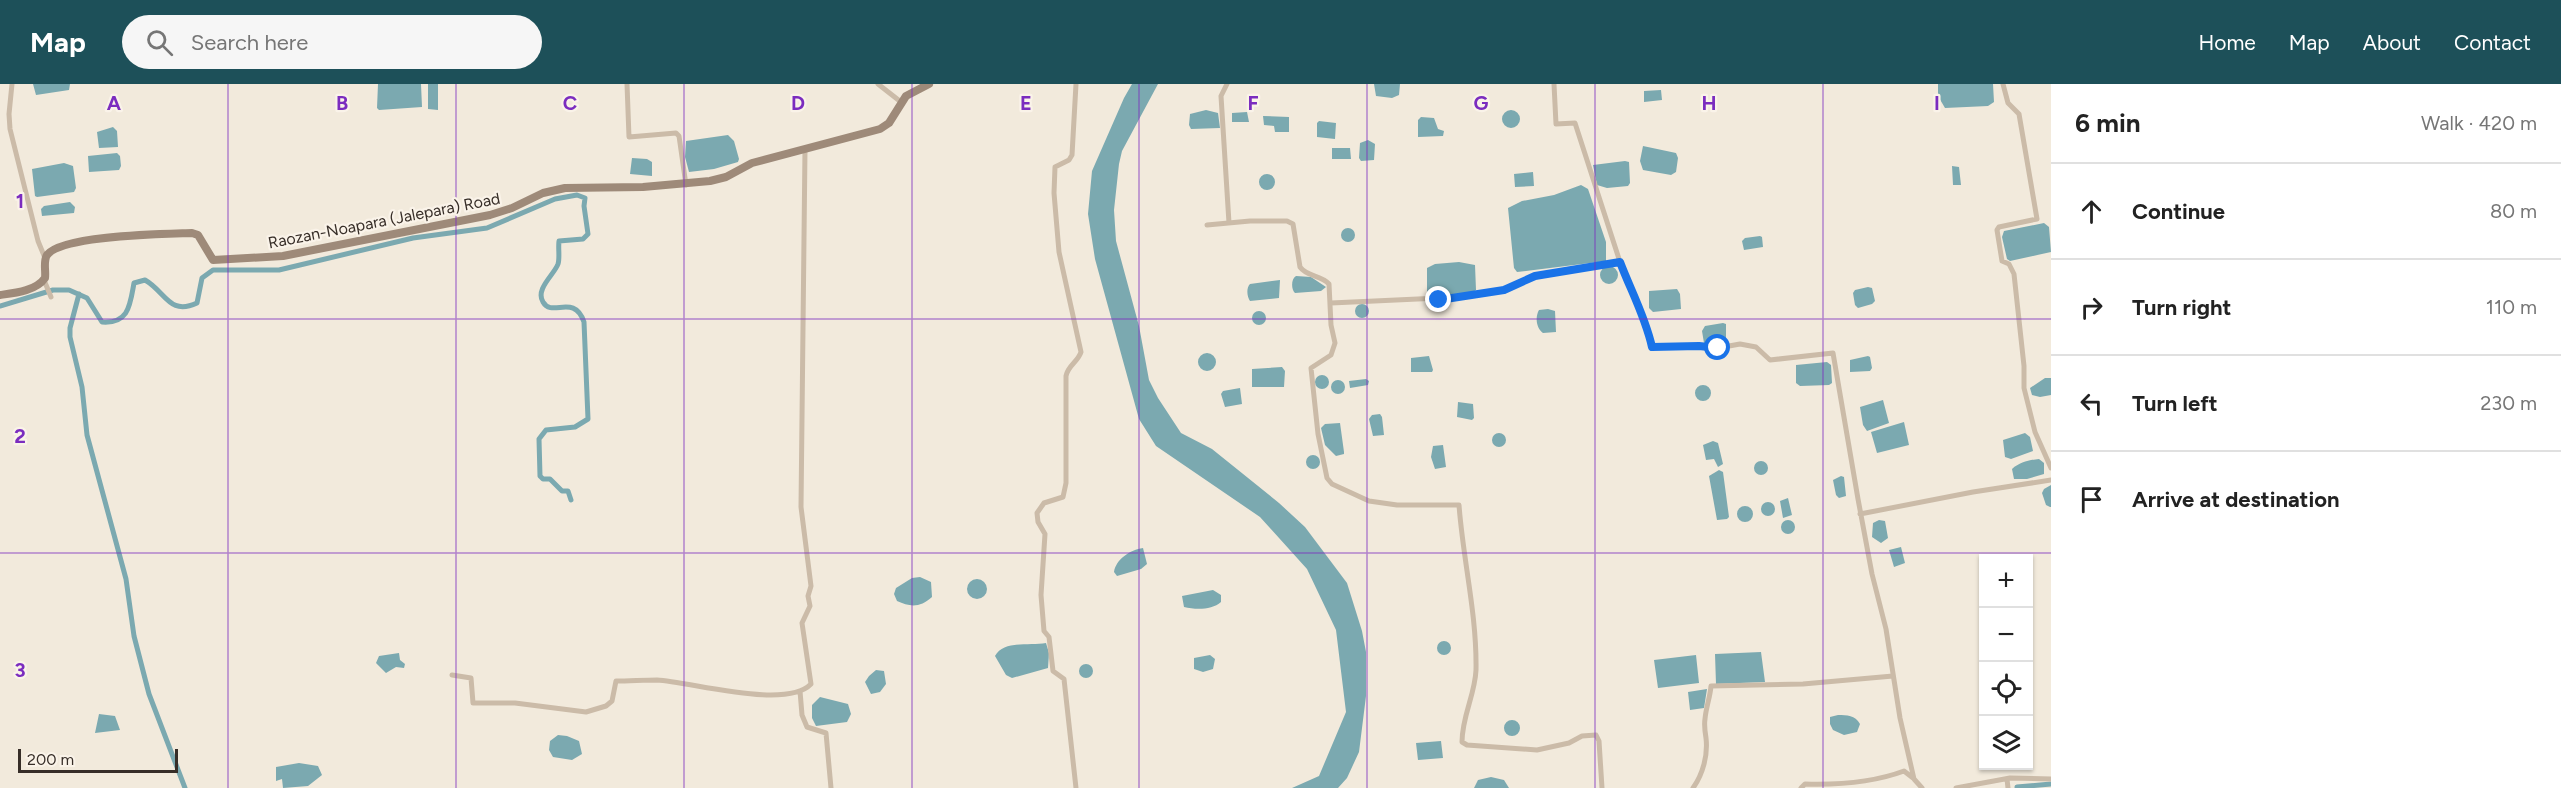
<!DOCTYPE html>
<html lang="en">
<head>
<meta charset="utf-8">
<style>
  body { margin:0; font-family:Figtree,sans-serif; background:#f6f6f6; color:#222 }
  .controls { position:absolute; right:18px; bottom:18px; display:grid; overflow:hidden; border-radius:0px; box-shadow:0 2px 4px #0004 }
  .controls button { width:54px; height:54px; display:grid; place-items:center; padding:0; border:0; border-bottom:2px solid #e0e0e0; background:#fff; color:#222; font:30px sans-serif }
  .scale { position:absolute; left:18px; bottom:15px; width:160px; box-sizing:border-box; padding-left:6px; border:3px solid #372e28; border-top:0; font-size:16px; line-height:21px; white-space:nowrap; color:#372e28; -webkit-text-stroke:4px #faf3e9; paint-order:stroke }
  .stop { position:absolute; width:18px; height:18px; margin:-14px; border:4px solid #1a73e8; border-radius:50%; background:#fff }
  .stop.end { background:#1a73e8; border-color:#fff; box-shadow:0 2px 6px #0008 }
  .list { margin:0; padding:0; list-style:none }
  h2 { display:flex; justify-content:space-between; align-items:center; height:78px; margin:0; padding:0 24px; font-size:26px }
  h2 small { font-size:20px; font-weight:400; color:#767676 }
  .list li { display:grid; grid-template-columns:39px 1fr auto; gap:18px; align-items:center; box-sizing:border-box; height:96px; padding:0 24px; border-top:2px solid #e0e0e0 }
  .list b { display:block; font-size:22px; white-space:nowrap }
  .list em { font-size:20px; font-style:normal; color:#767676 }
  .icon { flex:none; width:33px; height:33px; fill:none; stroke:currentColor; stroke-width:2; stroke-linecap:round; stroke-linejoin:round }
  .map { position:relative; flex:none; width:2051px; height:704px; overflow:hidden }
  header { display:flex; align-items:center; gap:36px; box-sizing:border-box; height:84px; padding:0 30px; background:#1d5059; color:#fff }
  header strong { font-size:28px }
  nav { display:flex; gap:33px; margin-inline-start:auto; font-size:21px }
  .search { width:420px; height:54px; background:#f6f6f6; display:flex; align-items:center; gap:15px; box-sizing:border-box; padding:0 21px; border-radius:33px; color:#767676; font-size:22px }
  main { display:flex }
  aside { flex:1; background:#fff }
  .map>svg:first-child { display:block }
</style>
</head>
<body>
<header>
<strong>Map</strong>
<div class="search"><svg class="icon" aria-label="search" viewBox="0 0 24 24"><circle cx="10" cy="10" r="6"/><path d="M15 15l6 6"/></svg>Search here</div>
<nav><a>Home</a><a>Map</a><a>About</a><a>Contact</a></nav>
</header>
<main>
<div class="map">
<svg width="2051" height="704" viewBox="0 0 2051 704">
  <rect width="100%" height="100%" fill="#f2eadc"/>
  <path fill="#7ba9b0" d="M33 0H70L69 6 36 11Z
    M378 0H421L422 23 379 26 377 24Z
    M428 0H438V26L428 25Z
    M1132 0H1158L1122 67 1119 80 1114 126 1116 157 1139 242 1149 296 1158 314 1181 349 1212 365 1279 419 1305 443 1347 499 1362 547 1366 568V612L1359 668 1347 694 1338 704H1292L1319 692 1346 628 1336 546 1307 485 1260 433 1156 362 1139 335 1095 175 1088 130 1092 87 1124 14Z
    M1374 0H1400L1399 11 1392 14 1376 12Z
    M1938 0H1993L1994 18 1988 22 1945 24 1938 12Z
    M1661 6 1662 16 1644 18V7Z
    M1206 26 1218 29 1220 44 1191 45 1189 41 1190 30Z
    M1502 35a9 9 0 1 1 18 0a9 9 0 1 1-18 0Z
    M1232 29 1247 28 1249 38H1232Z
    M1263 32 1289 33V48H1275L1274 42 1264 41Z
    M1421 33 1434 34 1438 45 1444 47 1443 52 1418 53V36Z
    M1319 37 1336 39 1335 55 1317 53V39Z
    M113 43 117 47 118 63 99 64 97 48Z
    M728 51 734 57 739 75 738 78 714 85 689 88 685 73 686 57Z
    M1368 56 1375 60 1374 76 1361 77 1359 74 1360 59Z
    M1643 62 1676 69 1678 74 1676 88 1671 91 1643 86 1640 77Z
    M1332 64H1350L1351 75H1332Z
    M117 69 120 72 121 82 119 86 89 88 88 72Z
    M632 74 647 75 652 78V92L630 90Z
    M1625 77 1629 78 1630 99 1628 102 1607 104 1597 101 1593 81Z
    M64 79 73 82 76 104 74 108 37 113 35 112 32 85Z
    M1952 82 1959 83 1961 101H1953Z
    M1533 88 1534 102 1515 103 1514 90Z
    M1259 98a8 8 0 1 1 16 0a8 8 0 1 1-16 0Z
    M1581 101 1588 105 1606 158V177L1517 188 1514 184 1508 124 1522 117 1554 111Z
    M70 118 75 123 74 129 42 132 41 125 44 122Z
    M2044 139 2049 143 2051 168 2010 177 2007 175 2002 153 2004 147Z
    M1341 151a7 7 0 1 1 14 0a7 7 0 1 1-14 0Z
    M1760 152 1762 153 1763 163 1744 166 1742 157 1745 154Z
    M1459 178 1475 181 1476 206C1465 215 1440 213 1427 208V184L1435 180Z
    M1600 191a9 9 0 1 1 18 0a9 9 0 1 1-18 0Z
    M1296 192 1311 193 1326 203 1321 207 1295 209C1291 205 1291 195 1296 192Z
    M1280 196 1279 214 1250 217C1247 213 1246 204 1250 200Z
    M1868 203 1872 204 1875 217 1872 220 1858 224 1855 221 1853 209 1855 206Z
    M1677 205 1680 210 1681 225 1653 228 1649 224V207Z
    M1355 227a7 7 0 1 1 14 0a7 7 0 1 1-14 0Z
    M1548 225 1555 227 1556 248 1543 249C1536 244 1535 233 1539 226Z
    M1252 234a7 7 0 1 1 14 0a7 7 0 1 1-14 0Z
    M1723 239 1726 240V256L1704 259 1702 247 1705 242Z
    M1198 278a9 9 0 1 1 18 0a9 9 0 1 1-18 0Z
    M1429 272 1433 286 1432 288H1411V274Z
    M1868 272 1870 273 1872 284 1870 287 1850 288V276Z
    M1827 278 1831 281 1832 299 1829 301 1800 302 1796 299V281Z
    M1282 283 1285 287 1284 303H1252V285Z
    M1315 298a7 7 0 1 1 14 0a7 7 0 1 1-14 0Z
    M2045 294H2051V311L2040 313 2032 311 2030 304Z
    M1366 295 1369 297 1368 301 1350 304 1349 297Z
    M1331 303a7 7 0 1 1 14 0a7 7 0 1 1-14 0Z
    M1695 309a8 8 0 1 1 16 0a8 8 0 1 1-16 0Z
    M1240 304 1242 320 1225 323 1221 310 1223 307Z
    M1883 316 1889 339 1867 347 1863 341 1860 323Z
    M1458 318 1473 320 1474 334 1472 336 1457 333Z
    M1372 331 1380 330 1382 333 1384 351 1373 352 1369 335Z
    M1904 338 1909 361 1877 369 1871 348Z
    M1340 339 1344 368V370L1336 372 1325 361 1321 344 1325 340Z
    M2025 349 2030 353 2033 367 2011 375 2005 373 2003 356Z
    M1492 356a7 7 0 1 1 14 0a7 7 0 1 1-14 0Z
    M1713 357 1718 359 1723 380 1718 383 1714 375 1706 376 1703 361Z
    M1443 361 1446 383 1435 385 1431 373 1433 362Z
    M1306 378a7 7 0 1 1 14 0a7 7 0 1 1-14 0Z
    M2039 375 2044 379V390L2027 395H2014L2012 385C2020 378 2029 376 2039 375Z
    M1754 384a7 7 0 1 1 14 0a7 7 0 1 1-14 0Z
    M1719 386 1723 388 1729 433 1727 435 1717 436 1709 392Z
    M1841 392 1844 393 1846 412 1839 414 1836 411 1833 396Z
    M2051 401V423H2050L2046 421 2042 409 2044 405Z
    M1788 414 1792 431 1783 434 1780 417Z
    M1761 425a7 7 0 1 1 14 0a7 7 0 1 1-14 0Z
    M1737 430a8 8 0 1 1 16 0a8 8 0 1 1-16 0Z
    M1781 443a7 7 0 1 1 14 0a7 7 0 1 1-14 0Z
    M1879 436 1885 437 1888 454 1881 459 1872 453 1873 439Z
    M1901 463 1905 479 1894 483 1889 466Z
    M1143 464 1147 480 1141 485 1117 492 1114 488C1116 475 1130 466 1143 464Z
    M920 493 931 498 932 513C920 524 910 523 897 517L894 510 896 504 912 494Z
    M967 505a10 10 0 1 1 20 0a10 10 0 1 1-20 0Z
    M1213 506 1221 511V518C1212 526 1196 526 1184 523L1182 512Z
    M1437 564a7 7 0 1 1 14 0a7 7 0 1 1-14 0Z
    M1046 559 1049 569 1048 584 1012 594 1006 591 995 572C1004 556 1030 562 1046 559Z
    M1761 568 1765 598 1716 600 1715 570Z
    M399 569 400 576 405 580 404 584 396 583 386 589 376 579 379 572Z
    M1210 571 1215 575 1213 585 1203 588 1194 585V574Z
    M1696 571 1699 599 1658 604 1654 576Z
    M1079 587a7 7 0 1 1 14 0a7 7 0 1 1-14 0Z
    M876 586 884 587 886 600 880 608 871 610 865 598 869 592Z
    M1707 605 1704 624 1690 626 1688 608Z
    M820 613 848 620 851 630 847 638 816 642 812 634V621Z
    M99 630 115 632 120 646 95 649Z
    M1838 631C1847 631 1855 631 1860 640L1857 648 1844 651 1833 646 1830 640V633Z
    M1504 644a8 8 0 1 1 16 0a8 8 0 1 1-16 0Z
    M558 651 567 652 579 657 582 670 572 676 553 673 549 666 550 657Z
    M1441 657 1443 674 1418 676 1416 659Z
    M299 679 318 682 322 691 308 702 283 704 282 695 276 697V683Z
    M1491 693 1504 696 1509 704H1474L1478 696Z"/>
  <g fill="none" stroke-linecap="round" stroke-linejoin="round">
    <path stroke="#7ba9b0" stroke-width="5" d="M79 210 70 244V253L82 303 87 351 126 495 134 552 149 610 185 704
      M0 222 53 206H69L87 214 102 238C129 240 130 221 134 199L145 196C166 208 169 232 197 219L202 194 213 186H279L413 154 487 144 555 115 577 111 585 114 584 122 588 150 583 155 559 157C558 164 560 174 558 180 554 191 535 205 543 218 552 234 574 209 584 238L588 335 575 343 546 346 539 355 540 392 543 395H550L562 407H568L571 416
      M2017 703 2051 700"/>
    <path stroke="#cbbba8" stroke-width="5" d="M12 0 9 30 10 45 38 157 45 174
      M627 0 629 53 676 49 679 52 686 101
      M878 0 901 18
      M1076 0 1072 71 1069 76 1055 83 1054 109 1059 168 1081 268C1078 278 1068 281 1066 292V399L1063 413 1044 419 1037 429 1038 438 1045 450 1041 511 1044 547 1049 553 1053 587 1064 595 1076 704
      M1227 0 1221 12 1229 139
      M2003 0 2008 19 2019 30 2037 135 1999 143 1997 146 2002 177 2009 180 2014 190 2024 282V304L2035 348 2051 384
      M1207 141 1250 137H1287L1293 140 1300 183C1307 193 1321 191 1329 200L1331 241 1335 259 1331 271 1311 284 1318 350 1327 394 1332 400 1369 417 1397 421H1459C1463 476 1477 530 1476 586 1475 611 1462 632 1462 658L1467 661 1537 666 1569 659 1582 652 1596 651 1599 657 1602 704
      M1620 178C1631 207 1645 232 1652 263L1699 262 1718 264 1740 260 1756 263 1770 276 1833 269 1858 415 1872 490 1886 545 1900 634 1914 695 1922 704
      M44 196 51 213
      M1331 219 1461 213 1504 206 1535 193 1620 178 1575 39 1556 40 1554 0
      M1860 430 1973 408 2051 396
      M452 591 471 594 473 619H515L586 628 606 622 612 617 616 597C629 597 644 596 657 596 692 598 786 626 811 600L802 539 810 522 808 512 811 502 801 423 805 65
      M800 607 802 631 807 643 826 649 831 704
      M2007 695 2008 704
      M1693 704C1703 690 1708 671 1706 654 1705 648 1704 641 1705 635 1706 623 1710 614 1711 602L1803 600 1893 592
      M1801 704 1805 700C1839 701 1872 699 1904 687L1913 694
      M1956 704 2010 694 2051 695"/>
    <path stroke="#9e8a79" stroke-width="8" d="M0 211C15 209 36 207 45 194 46 187 43 177 47 171 62 151 165 150 192 149L198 151 213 176 283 172 490 131 512 124 543 109 565 104 643 103 710 97 726 93 752 79 880 45 889 39 906 12 929 0"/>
  </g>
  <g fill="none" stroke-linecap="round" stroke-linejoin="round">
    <path stroke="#1a73e8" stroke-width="8" d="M1439 216 1504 206 1535 192 1620 178C1631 207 1645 232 1652 263L1699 262 1718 264"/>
  </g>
  <path fill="none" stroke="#7b2cbf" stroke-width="1.5" stroke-opacity="0.55" d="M228 0V704M456 0V704M684 0V704M912 0V704M1139 0V704M1367 0V704M1595 0V704M1823 0V704M0 235H2051M0 469H2051"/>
  <g text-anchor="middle" stroke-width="4.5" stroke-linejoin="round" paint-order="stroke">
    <g font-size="16" fill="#372e28" stroke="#faf3e9">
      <text transform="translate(384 136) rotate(-11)" y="6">Raozan-Noapara (Jalepara) Road</text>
    </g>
  </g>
  <g font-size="20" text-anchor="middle" font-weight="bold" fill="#7b2cbf" stroke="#faf3e9" stroke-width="4.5" stroke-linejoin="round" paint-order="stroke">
    <text x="114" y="26">A</text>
    <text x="342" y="26">B</text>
    <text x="570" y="26">C</text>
    <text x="798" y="26">D</text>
    <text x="1026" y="26">E</text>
    <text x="1253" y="26">F</text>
    <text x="1481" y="26">G</text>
    <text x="1709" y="26">H</text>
    <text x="1937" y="26">I</text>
    <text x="20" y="124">1</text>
    <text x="20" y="359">2</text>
    <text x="20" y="593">3</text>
  </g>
</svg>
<div class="controls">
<button>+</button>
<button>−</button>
<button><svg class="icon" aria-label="locate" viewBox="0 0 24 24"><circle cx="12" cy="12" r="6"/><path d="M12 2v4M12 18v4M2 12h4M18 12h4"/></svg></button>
<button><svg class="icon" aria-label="layers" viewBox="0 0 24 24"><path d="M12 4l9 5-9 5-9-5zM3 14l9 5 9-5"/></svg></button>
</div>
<div class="scale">200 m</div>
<div class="stop" style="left:1718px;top:264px"></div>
<div class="stop end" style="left:1439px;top:216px"></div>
</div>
<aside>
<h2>6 min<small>Walk · 420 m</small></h2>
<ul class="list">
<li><svg class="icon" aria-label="ahead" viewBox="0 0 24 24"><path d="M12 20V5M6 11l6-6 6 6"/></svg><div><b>Continue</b></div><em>80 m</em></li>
<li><svg class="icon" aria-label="right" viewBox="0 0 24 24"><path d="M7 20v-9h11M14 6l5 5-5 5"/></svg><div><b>Turn right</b></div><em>110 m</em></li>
<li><svg class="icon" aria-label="left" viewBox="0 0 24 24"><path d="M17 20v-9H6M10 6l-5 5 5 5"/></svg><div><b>Turn left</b></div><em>230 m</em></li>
<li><svg class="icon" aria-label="arrive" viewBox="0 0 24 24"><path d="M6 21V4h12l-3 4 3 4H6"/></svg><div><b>Arrive at destination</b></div></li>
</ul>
</aside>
</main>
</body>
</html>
